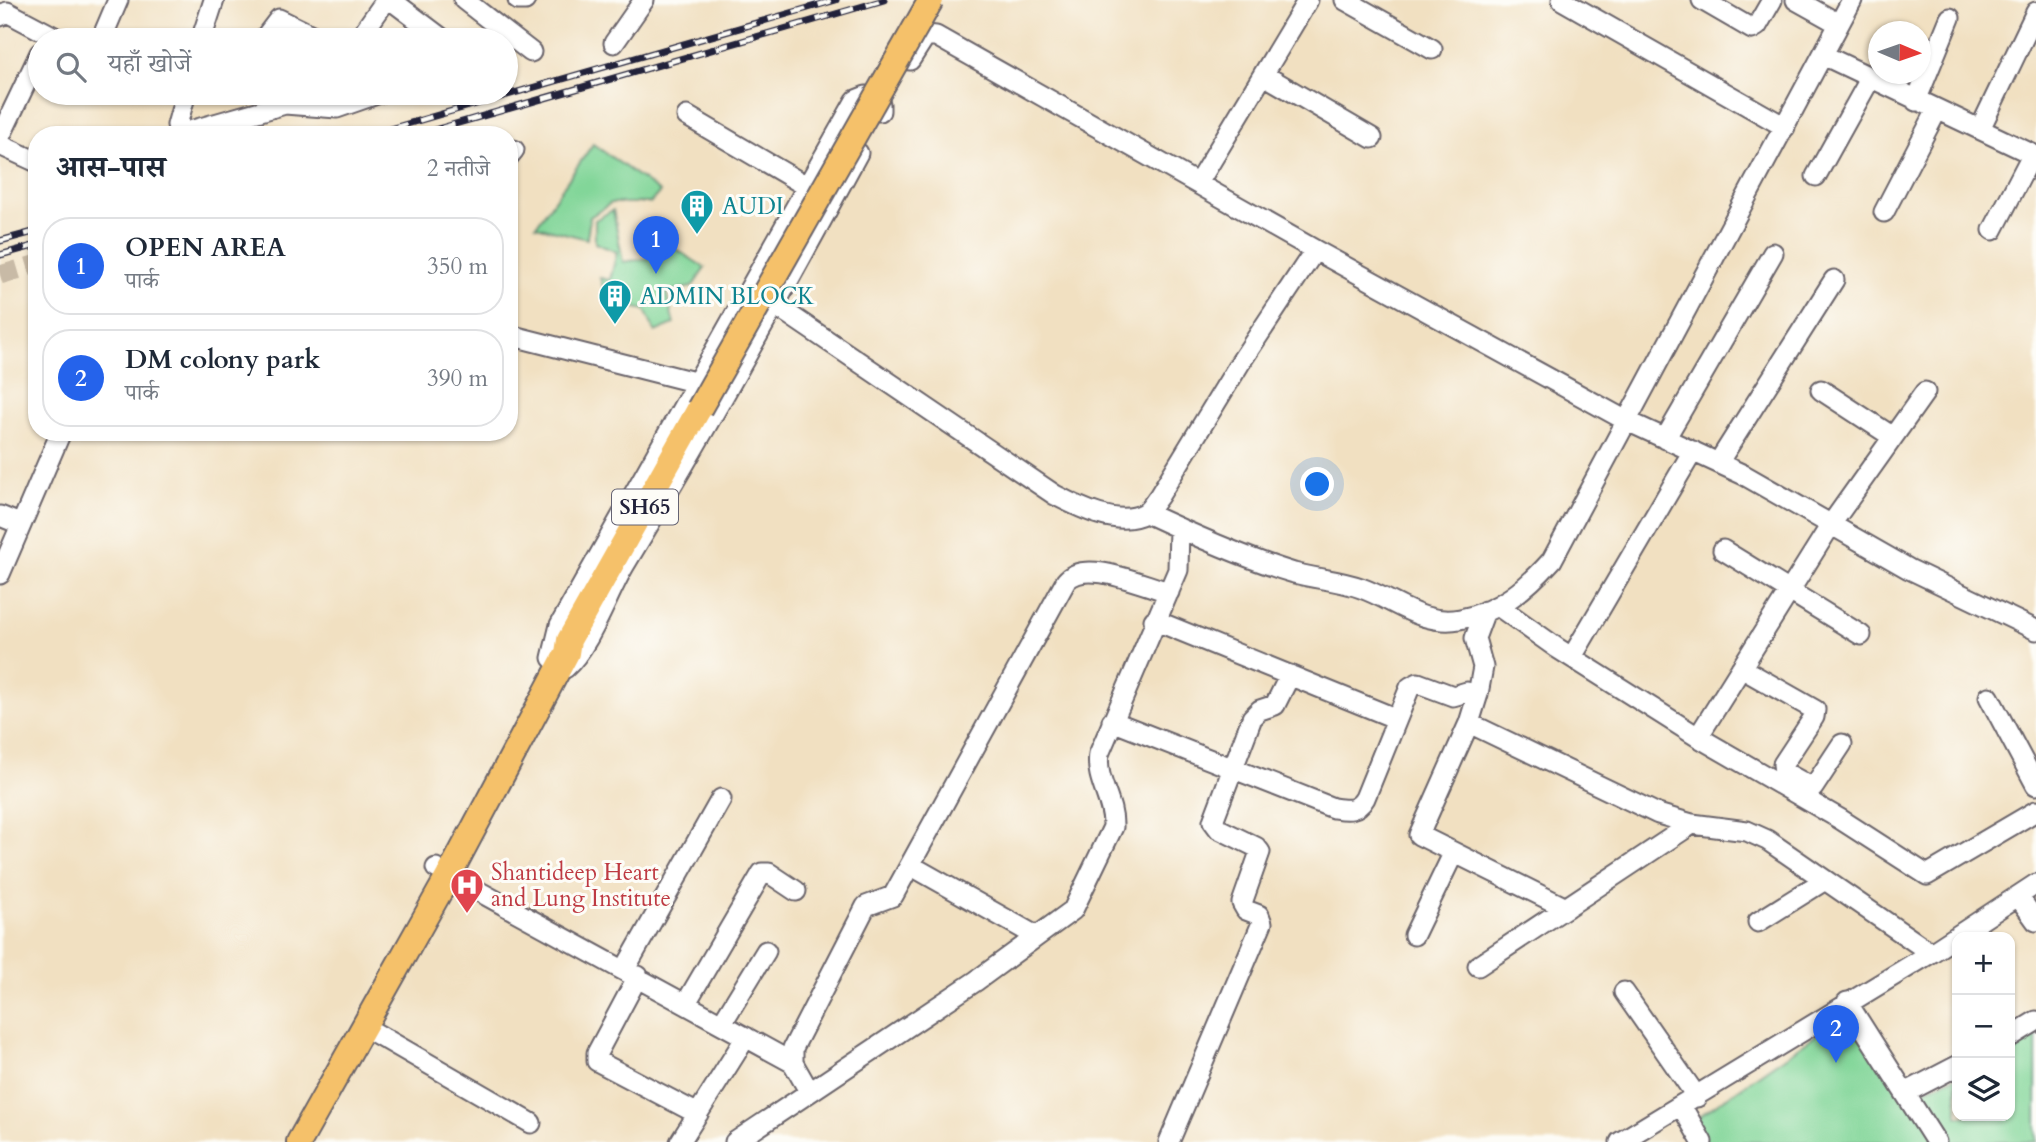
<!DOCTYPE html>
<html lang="hi">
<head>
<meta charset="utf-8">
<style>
  body { margin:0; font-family:Cardo,"Noto Serif Devanagari",serif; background:#f2f2f3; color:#1f2937 }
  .controls { position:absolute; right:21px; bottom:21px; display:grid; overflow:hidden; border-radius:14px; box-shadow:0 2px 5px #0004 }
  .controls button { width:63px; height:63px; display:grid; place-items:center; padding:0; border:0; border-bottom:2px solid #e0e1e3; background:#fff; color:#1f2937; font:35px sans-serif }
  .compass { position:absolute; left:1868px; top:21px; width:63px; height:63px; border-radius:50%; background:#fff; box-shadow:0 2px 5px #0004; rotate:92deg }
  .you { position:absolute; left:1318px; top:485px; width:24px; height:24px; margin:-18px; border:5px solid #fff; border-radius:50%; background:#1a73e8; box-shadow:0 0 0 10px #1a73e833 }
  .badge { display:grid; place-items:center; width:46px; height:46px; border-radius:50%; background:#2563eb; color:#fff; font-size:23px; font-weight:700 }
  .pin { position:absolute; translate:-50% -58px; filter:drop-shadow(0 2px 4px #0008) }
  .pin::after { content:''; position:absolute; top:37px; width:24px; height:21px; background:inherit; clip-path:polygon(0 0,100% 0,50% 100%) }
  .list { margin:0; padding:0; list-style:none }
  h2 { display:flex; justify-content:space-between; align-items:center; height:91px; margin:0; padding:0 28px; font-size:30px }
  h2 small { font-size:23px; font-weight:400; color:#747a83 }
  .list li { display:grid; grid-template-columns:46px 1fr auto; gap:21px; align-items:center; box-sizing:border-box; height:98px; margin:0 14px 14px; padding:0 14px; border:2px solid #e0e1e3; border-radius:28px }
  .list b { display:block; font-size:26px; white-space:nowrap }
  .list p { margin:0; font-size:23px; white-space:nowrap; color:#747a83 }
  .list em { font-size:23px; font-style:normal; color:#747a83 }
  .icon { flex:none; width:38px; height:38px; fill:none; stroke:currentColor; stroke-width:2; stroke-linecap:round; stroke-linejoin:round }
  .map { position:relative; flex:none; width:2036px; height:1142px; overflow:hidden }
  .search { position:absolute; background:#fff; box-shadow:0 2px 5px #0004; left:28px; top:28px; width:490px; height:77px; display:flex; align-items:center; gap:18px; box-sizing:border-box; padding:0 24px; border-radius:38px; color:#747a83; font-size:26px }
  .panel { position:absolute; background:#fff; box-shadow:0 2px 5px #0004; left:28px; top:126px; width:490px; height:315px; border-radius:28px }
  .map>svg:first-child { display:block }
</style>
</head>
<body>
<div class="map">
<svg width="2036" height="1142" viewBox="0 0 2036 1142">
  <rect width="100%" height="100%" fill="#fdfcf7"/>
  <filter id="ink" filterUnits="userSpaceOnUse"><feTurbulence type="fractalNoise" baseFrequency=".0143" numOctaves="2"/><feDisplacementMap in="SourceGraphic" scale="14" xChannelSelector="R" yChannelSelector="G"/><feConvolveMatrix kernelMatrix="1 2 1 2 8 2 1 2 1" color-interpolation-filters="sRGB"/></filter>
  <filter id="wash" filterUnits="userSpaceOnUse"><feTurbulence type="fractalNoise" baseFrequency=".00686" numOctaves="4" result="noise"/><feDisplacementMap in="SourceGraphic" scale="28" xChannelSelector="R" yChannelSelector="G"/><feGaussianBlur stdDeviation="1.57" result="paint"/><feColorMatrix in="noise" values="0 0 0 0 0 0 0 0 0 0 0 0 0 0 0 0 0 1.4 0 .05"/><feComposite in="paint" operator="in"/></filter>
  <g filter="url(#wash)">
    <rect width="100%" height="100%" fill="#f1e0c1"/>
    <path fill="#82d699" stroke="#527c6a" stroke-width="2" d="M593 144 660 192 650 203H611L590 217 587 239 536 226Z
      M613 210 623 262 651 258 656 236 705 268 692 287 666 292 674 324 655 332 645 310 608 302 600 278 610 280 617 252 595 243V220Z
      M1862 1003 1915 1094 1957 1076V1116H2010V1049L2036 1033V1142H1699L1688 1124Z"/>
  </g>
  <g filter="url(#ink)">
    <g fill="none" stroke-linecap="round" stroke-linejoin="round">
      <path stroke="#c8baa6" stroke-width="19" stroke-dasharray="19 10" stroke-linecap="butt" d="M0 275 37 264"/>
      <defs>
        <path id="minor" d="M391 0 444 40
          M464 0 531 52
          M518 0H525
          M1345 0 1432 49
          M1562 0 1785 127
          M1702 0 1752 29 1757 26 1772 0
          M1796 0 1839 24
          M0 16 7 12 60 40
          M101 40 118 0
          M201 40 214 0
          M263 40 279 19 322 40
          M358 40 386 0
          M614 43 644 0
          M1823 55 2036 156
          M910 60 926 35 936 36 1315 250
          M1264 75 1372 138
          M186 93 177 125 183 133 285 104 337 108 380 93
          M1916 101 1950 18
          M687 116 808 187
          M1980 129 2036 12
          M0 137 40 53
          M0 145 37 162
          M509 156 514 150
          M1816 176 1870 79
          M1198 183 1308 0
          M1884 212 1937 110
          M1993 230 2032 155 2036 160
          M750 288 1055 495C1078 507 1118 528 1145 513 1150 510 1155 501 1159 496L1240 363 1315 250 1625 420 1744 475 1909 569 2036 630
          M509 335 698 383
          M1821 390 1893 437
          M1665 439 1773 253
          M1718 463 1834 280
          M1146 513C1193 535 1244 558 1294 573 1316 579 1339 580 1361 588 1395 600 1422 626 1460 619 1499 612 1527 588 1552 560L1852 0
          M0 516 20 524
          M1723 550 1861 635
          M0 574 61 432
          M1498 606 1557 648 1698 737 1832 523 1925 392
          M1485 611 1475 638 1483 667 1478 694 1469 723 1419 835 1566 908
          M1154 620 1397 719
          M1572 657 1693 451
          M552 658 560 625 856 100 866 96 880 104V111
          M565 668C590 646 607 595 624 566 706 430 783 292 858 153
          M1741 668 1815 710 1814 717 1783 764 1784 772 1813 788 1842 744
          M1989 697 2036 785
          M1112 721 1333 808C1347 810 1357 812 1365 798L1410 687 1418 683 1453 696 1467 692 1478 694
          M1469 723 1658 814 1692 824 1747 831 1767 840 1931 953
          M1698 737 1840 819 1927 875 2036 811
          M910 865 1036 936
          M436 868 793 1063
          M2018 896 2036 921
          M1758 922 1825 880
          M1414 935 1453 854
          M1478 966 1692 824
          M625 969 721 799
          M638 976 597 1053V1061L698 1114
          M1624 992 1697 1097
          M1847 1002 1936 1142
          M686 1003 762 873H769L796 891
          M722 1023 766 951
          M363 1026 531 1123
          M2010 1037 2036 1021
          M809 1091 793 1063V1048L866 906 893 896 1066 581C1085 558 1142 585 1169 592
          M1905 1093 1957 1066
          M1682 1107 1702 1142
          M680 1142 746 1037
          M735 1142 976 981 1073 910 1113 827C1114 800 1095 781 1099 754L1178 570 1179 528
          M1169 1142 1262 923 1259 915 1246 910 1242 903 1260 852 1256 847 1219 829 1213 821 1252 718 1260 710 1275 705 1290 675
          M1620 1142 1931 953 2036 884"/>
        <path id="major" d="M299 1142 449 875 567 653 569 640 699 409"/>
      </defs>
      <use href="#minor" stroke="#6a646a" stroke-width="23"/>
      <use href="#major" stroke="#6a646a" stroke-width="28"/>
      <use href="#minor" stroke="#fff" stroke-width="19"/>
      <use href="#major" stroke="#f5c16b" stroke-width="24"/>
      <defs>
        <path id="rail" d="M369 135 836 0
          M417 135 884 0
          M0 241 37 231
          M0 255 37 245"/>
      </defs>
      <use href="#rail" stroke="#22223b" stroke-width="7"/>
      <use href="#rail" stroke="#fdfcf7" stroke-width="4.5" stroke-dasharray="13" stroke-linecap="butt"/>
      <defs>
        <path id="major-bridge" d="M699 409 931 0"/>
      </defs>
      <use href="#major-bridge" stroke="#6a646a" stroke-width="28" stroke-linecap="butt"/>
      <use href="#major-bridge" stroke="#f5c16b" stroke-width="24"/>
    </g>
  </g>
  <defs>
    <symbol id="building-pin" viewBox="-11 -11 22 30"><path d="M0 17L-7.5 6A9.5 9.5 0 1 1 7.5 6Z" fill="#0f9aa8" stroke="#fdfcf7"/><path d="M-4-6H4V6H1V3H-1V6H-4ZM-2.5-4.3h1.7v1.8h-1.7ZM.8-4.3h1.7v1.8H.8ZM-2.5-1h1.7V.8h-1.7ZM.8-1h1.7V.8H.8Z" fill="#fff"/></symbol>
    <symbol id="hospital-pin" viewBox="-11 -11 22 30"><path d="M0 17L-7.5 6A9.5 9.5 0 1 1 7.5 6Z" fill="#e0444e" stroke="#fdfcf7"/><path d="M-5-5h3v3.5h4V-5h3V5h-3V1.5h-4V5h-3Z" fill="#fff"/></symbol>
  </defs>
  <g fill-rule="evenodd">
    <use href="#building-pin" x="678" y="187" width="38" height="52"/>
    <use href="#building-pin" x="596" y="277" width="38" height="52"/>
    <use href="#hospital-pin" x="448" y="866" width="38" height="52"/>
  </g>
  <g text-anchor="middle" stroke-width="6" stroke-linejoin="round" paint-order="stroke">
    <rect fill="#fdfcf7" stroke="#646373" stroke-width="2" x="612" y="489.5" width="66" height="35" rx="5"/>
    <g font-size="21" font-weight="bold" fill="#22223b">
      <text x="645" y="514">SH65</text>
    </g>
    <g font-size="23" fill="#0d838f" stroke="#fdfcf7" text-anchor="start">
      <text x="722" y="214">AUDI</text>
      <text x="640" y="304">ADMIN BLOCK</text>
    </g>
    <g font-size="23" fill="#be3a42" stroke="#fdfcf7" text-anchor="start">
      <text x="491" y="880">Shantideep Heart<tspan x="491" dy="26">and Lung Institute</tspan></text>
    </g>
  </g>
</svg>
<div class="controls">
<button>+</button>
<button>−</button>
<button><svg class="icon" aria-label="layers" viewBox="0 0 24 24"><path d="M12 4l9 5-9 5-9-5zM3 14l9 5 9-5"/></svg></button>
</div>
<svg class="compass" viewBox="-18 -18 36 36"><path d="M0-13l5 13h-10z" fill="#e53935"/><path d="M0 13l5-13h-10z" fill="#747a83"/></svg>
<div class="you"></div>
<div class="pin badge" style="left:656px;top:274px">1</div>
<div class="pin badge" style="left:1836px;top:1063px">2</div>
<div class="search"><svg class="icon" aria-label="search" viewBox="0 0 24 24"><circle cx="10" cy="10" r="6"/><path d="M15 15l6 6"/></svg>यहाँ खोजें</div>
<section class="panel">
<h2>आस-पास<small>2 नतीजे</small></h2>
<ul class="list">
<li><span class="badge">1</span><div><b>OPEN AREA</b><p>पार्क</p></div><em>350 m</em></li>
<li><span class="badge">2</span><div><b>DM colony park</b><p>पार्क</p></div><em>390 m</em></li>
</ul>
</section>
</div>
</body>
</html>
